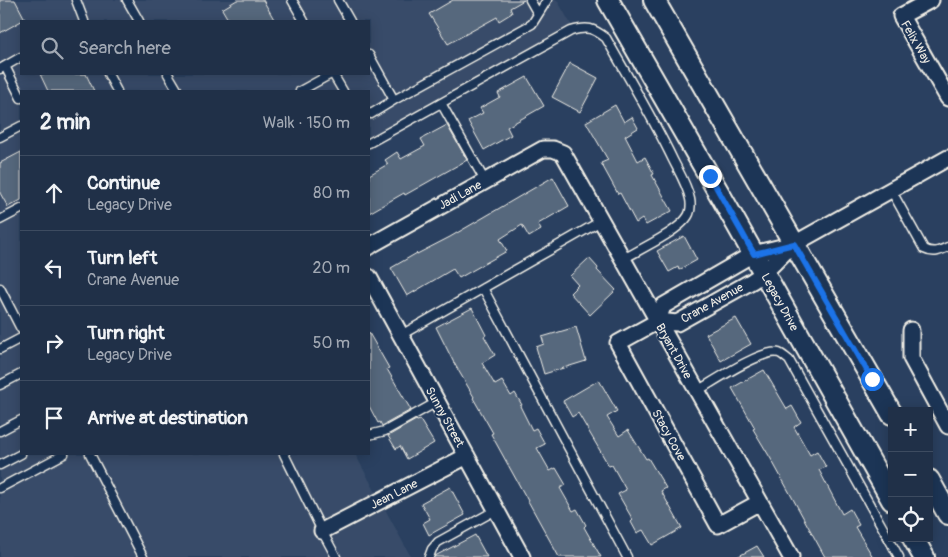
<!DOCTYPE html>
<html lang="en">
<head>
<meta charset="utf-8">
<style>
  body { margin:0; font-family:Pangolin,sans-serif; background:#2d3c52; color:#f1f3f6 }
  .controls { position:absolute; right:15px; bottom:15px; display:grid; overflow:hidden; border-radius:0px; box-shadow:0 2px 12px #0003 }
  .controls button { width:45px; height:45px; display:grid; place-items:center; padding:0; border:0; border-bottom:1px solid #3d4b60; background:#203048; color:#f1f3f6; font:25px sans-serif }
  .stop { position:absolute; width:15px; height:15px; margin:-11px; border:4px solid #1a73e8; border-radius:50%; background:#fff }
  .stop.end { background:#1a73e8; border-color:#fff; box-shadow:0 1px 5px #0008 }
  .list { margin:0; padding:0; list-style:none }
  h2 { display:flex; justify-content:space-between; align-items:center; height:65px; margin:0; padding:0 20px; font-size:21px }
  h2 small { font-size:16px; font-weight:400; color:#a2a9b4 }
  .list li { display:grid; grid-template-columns:32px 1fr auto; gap:15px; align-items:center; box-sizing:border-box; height:75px; padding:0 20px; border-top:1px solid #3d4b60 }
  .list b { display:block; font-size:19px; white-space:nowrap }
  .list p { margin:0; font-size:16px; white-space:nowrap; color:#a2a9b4 }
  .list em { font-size:16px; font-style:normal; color:#a2a9b4 }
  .icon { flex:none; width:28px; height:28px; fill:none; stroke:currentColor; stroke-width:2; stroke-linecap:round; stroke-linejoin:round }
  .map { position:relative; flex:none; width:948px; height:557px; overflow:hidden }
  .search { position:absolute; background:#203048; box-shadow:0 2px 12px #0003; left:20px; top:20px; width:350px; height:55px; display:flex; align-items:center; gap:12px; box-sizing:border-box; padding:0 18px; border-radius:0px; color:#a2a9b4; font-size:19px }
  .panel { position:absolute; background:#203048; box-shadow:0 2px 12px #0003; left:20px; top:90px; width:350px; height:365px; border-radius:0px }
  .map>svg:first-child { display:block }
</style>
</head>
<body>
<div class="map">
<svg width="948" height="557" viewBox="0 0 948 557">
  <rect width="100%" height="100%" fill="#2a4060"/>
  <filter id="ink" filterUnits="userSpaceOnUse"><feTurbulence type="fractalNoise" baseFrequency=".02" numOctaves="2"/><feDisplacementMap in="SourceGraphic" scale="10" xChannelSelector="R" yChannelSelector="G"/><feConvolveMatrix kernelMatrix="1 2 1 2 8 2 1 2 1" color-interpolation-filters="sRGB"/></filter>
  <g filter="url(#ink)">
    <path fill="#374c69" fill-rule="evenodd" d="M0 0H557L572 26 369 137V91H21V454H355L411 557H0ZM21 21H369V74H21Z"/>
    <path fill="#56677d" stroke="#f4f1e8" d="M0 0H15L25 19 0 33Z
      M237 0H263L275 21H229L222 9Z
      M453 0H524L510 8 512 13 499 21 497 17 448 44 429 14Z
      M570 63 598 78 580 112 552 97Z
      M40 74H86L94 91H48Z
      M527 77 544 106 507 127 511 135 484 150 468 121 483 113 480 108 500 97 498 93Z
      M615 105 624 122 632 117 638 128 625 136 638 161 645 157 654 174 652 175 672 211 646 225 642 219 636 223 620 193 618 194 601 163 608 160 586 122Z
      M447 125 467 160 405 195 404 193 369 213V175L388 164 385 160 397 152 401 159 425 146 421 139Z
      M21 152V200L8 207 0 193V163Z
      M553 177 569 206 538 224 541 230 529 237 522 225 500 239 507 251 459 278 453 269 407 296 391 268 417 253V254L450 237Z
      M684 236 697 260 679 270 678 267 669 272 657 251Z
      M589 258 598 268 597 270 616 290 590 315 570 293 578 285 570 276Z
      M472 308 486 335 484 336 495 355 482 363 495 385 502 381 511 396 515 393 522 405 520 406 532 430 536 428 545 444 537 448 550 471 556 468 566 485 560 488 573 511 577 509 586 525 584 527 601 557H559L491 434 493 433 473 398 474 397 454 363 436 327Z
      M736 318 751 344 721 361 706 334Z
      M576 327 586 361 544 374 536 347 544 344 542 337Z
      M369 333 389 368 387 369 411 410 382 426 380 422 378 423 369 406Z
      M764 370 787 409 792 406 801 422 794 427 810 455 817 451 826 467 819 470 842 514 850 509 859 525 855 527 873 557H825L771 459 753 429 755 428 732 388Z
      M599 380 617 411 607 417 619 436 628 430 646 459 648 458 666 488 661 491 682 528 652 545 643 530 637 533 631 522 633 520 618 494 626 490 612 465 609 466 578 413 572 417 563 401Z
      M416 420 417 421 420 420 434 443 407 459 400 446 396 449 388 436Z
      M450 487 465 515 429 535 423 523 430 519 421 503Z
      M475 535 487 557H435V556Z
      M757 546 764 557H737Z"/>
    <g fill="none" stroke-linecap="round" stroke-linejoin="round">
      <defs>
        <path id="service" d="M76 0 84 21
          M127 0 139 21
          M292 0 304 21
          M338 0 350 21
          M530 0 538 14
          M369 55 394 100 532 24 547 0
          M5 66 21 98
          M0 69 21 57
          M108 74 117 91
          M168 74 178 91
          M333 74 343 91
          M300 91 331 74
          M441 103 485 181
          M369 113 371 114 394 100
          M0 137 21 126
          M369 143 571 31C588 26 593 28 606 38 629 79 653 118 673 160 679 172 687 185 690 199 691 204 691 209 689 214 682 230 639 250 623 259
          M891 190 924 249C934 254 939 251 948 247
          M0 220 21 209
          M0 288 21 329
          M483 288 627 557
          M401 335 601 221
          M0 349 21 338
          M0 385 21 374
          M697 391C713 382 763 348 779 353 782 354 786 358 789 360L899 557
          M0 431 21 420
          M369 435 385 431 437 402
          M90 454 143 557
          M284 454 322 531 336 557
          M0 465 21 454
          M0 488 64 454
          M429 557 432 549 438 542 496 510"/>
        <path id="minor" d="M931 0 901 16 948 98
          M369 247 373 244 543 149H553L563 153 791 557
          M369 277 522 557
          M658 321 663 306 753 254 794 244 948 158
          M658 321 618 343 718 525 760 502
          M658 321 677 323 752 281 764 273 793 244
          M911 330V358L948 426
          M322 531 467 456"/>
        <path id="secondary" d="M608 0 723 200 892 500
          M654 0 892 414
          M929 480 948 514
          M913 538 924 557"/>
      </defs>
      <use href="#service" stroke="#f4f1e8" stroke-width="11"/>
      <use href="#minor" stroke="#f4f1e8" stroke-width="19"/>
      <use href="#secondary" stroke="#f4f1e8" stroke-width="24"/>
      <use href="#service" stroke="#1d3557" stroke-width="8"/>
      <use href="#minor" stroke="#1d3557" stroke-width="15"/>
      <use href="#secondary" stroke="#1d3557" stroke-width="20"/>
    </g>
  </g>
  <g fill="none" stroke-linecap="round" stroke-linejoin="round" filter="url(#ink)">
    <path stroke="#1a73e8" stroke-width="6" d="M710 176 754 254 794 244 872 379"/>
  </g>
  <g text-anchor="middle" stroke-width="4.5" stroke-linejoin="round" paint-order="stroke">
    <g font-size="12" fill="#f4f1e8" stroke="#1d3557">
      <text transform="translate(916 42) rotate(60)" y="4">Felix Way</text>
      <text transform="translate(460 195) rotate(-29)" y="4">Jadi Lane</text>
      <text transform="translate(780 302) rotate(61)" y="4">Legacy Drive</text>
      <text transform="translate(712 303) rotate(-29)" y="4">Crane Avenue</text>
      <text transform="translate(674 351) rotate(61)" y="4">Bryant Drive</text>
      <text transform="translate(445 417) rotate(61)" y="4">Sunny Street</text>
      <text transform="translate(669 435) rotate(61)" y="4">Stacy Cove</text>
      <text transform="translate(394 494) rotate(-27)" y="4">Jean Lane</text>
    </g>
  </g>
</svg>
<div class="controls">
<button>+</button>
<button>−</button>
<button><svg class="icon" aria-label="locate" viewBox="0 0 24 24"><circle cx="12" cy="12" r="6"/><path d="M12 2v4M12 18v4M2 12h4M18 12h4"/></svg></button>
</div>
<div class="stop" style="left:872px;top:379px"></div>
<div class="stop end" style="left:710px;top:176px"></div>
<div class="search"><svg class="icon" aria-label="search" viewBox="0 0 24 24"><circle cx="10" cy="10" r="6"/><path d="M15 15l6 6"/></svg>Search here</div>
<section class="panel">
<h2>2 min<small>Walk · 150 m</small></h2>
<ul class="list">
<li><svg class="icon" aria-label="ahead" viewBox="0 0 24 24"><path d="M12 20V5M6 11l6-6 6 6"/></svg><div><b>Continue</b><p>Legacy Drive</p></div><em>80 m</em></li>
<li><svg class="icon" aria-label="left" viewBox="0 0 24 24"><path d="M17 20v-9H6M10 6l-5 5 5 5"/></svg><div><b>Turn left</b><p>Crane Avenue</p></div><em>20 m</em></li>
<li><svg class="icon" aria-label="right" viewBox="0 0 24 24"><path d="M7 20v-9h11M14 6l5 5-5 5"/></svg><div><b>Turn right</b><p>Legacy Drive</p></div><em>50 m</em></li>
<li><svg class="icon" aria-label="arrive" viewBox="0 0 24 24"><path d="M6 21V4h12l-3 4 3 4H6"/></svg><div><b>Arrive at destination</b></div></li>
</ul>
</section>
</div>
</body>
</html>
